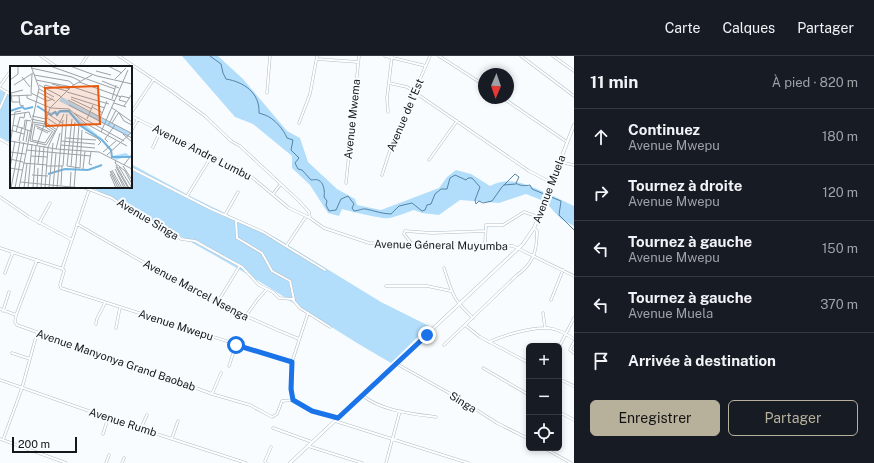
<!DOCTYPE html>
<html lang="fr">
<head>
<meta charset="utf-8">
<style>
  body { margin:0; font-family:"Public Sans",sans-serif; background:#242831; color:#f1f3f6 }
  .controls { position:absolute; right:12px; bottom:12px; display:grid; overflow:hidden; border-radius:6px; box-shadow:0 2px 6px #0003 }
  .controls button { width:36px; height:36px; display:grid; place-items:center; padding:0; border:0; border-bottom:1px solid #363941; background:#171b24; color:#f1f3f6; font:20px sans-serif }
  .compass { position:absolute; left:478px; top:12px; width:36px; height:36px; border-radius:50%; background:#171b24; box-shadow:0 2px 6px #0003; rotate:182deg }
  .scale { position:absolute; left:12px; bottom:10px; width:65px; box-sizing:border-box; padding-left:4px; border:2px solid #13181c; border-top:0; font-size:11px; line-height:14px; white-space:nowrap; color:#13181c; -webkit-text-stroke:3px #f9fcfe; paint-order:stroke }
  .stop { position:absolute; width:12px; height:12px; margin:-9px; border:3px solid #1a73e8; border-radius:50%; background:#fff }
  .stop.end { background:#1a73e8; border-color:#fff; box-shadow:0 1px 4px #0008 }
  .list { margin:0; padding:0; list-style:none }
  h2 { display:flex; justify-content:space-between; align-items:center; height:52px; margin:0; padding:0 16px; font-size:17px }
  h2 small { font-size:13px; font-weight:400; color:#9ea1a6 }
  .list li { display:grid; grid-template-columns:26px 1fr auto; gap:12px; align-items:center; box-sizing:border-box; height:56px; padding:0 16px; border-top:1px solid #363941 }
  .list b { display:block; font-size:15px; white-space:nowrap }
  .list p { margin:0; font-size:13px; white-space:nowrap; color:#9ea1a6 }
  .list em { font-size:13px; font-style:normal; color:#9ea1a6 }
  .actions { display:flex; gap:8px; padding:12px 16px }
  .actions a { flex:1; padding:9px 0; border:1px solid #b7b09b; border-radius:6px; text-align:center; font-size:14px; color:#b7b09b }
  .actions .main { background:#b7b09b; color:#111 }
  .icon { flex:none; width:22px; height:22px; fill:none; stroke:currentColor; stroke-width:2; stroke-linecap:round; stroke-linejoin:round }
  .map { position:relative; flex:none; width:574px; height:407px; overflow:hidden }
  header { display:flex; align-items:center; gap:24px; box-sizing:border-box; height:56px; padding:0 20px; background:#171b24; border-bottom:1px solid #363941 }
  header strong { font-size:19px }
  nav { display:flex; gap:22px; margin-inline-start:auto; font-size:14px }
  main { display:flex }
  aside { flex:1; background:#171b24 }
  .map>svg:first-child { display:block }
</style>
</head>
<body>
<header>
<strong>Carte</strong>
<nav><a>Carte</a><a>Calques</a><a>Partager</a></nav>
</header>
<main>
<div class="map">
<svg width="574" height="407" viewBox="0 0 574 407">
  <rect width="100%" height="100%" fill="#f9fcfe"/>
  <path fill="#b2defc" d="M182 0H218L243 23 287 75 300 82 308 106 337 133 355 143 357 149 381 154 439 132 447 121 456 114 471 118 490 130C510 120 525 128 544 136L541 144 526 138 499 147 460 144 439 159 422 157 414 154C405 157 398 160 390 162 384 164 350 155 342 153L339 160 328 157 310 129 292 112V100L253 68 235 61Z
    M0 34 11 40V87L0 81Z
    M131 108 190 140 278 183 381 246 429 270 391 307C340 278 292 245 242 215 192 186 141 159 91 131H131Z
    M551 139 574 150V170L561 163 548 149Z"/>
  <g fill="none" stroke-linecap="round" stroke-linejoin="round">
    <path stroke="#5484a4" stroke-width="1" d="M210 0 221 8 223 17 226 23C244 26 260 37 259 57 261 58 263 58 265 59 274 62 284 74 287 82L293 84 291 94 299 102 295 107 298 113 302 114 311 124C313 124 316 123 318 124 324 126 325 136 324 141L327 145 326 149 329 155 336 154 341 143 348 140 354 148 352 152 354 155C358 155 363 152 366 153 375 155 383 158 391 158L399 150 412 147 422 155 425 154 427 149 431 148 435 138 441 133H447L450 122 455 119 466 124 468 122H472L480 131 475 144 476 148 479 145 483 147 492 145 502 131 515 118 519 121 516 127C519 130 526 130 530 129L532 133 544 138
      M504 129 516 128
      M551 141 561 145 559 159 574 174"/>
    <defs>
      <path id="minor" d="M41 0 57 11
        M119 0 171 35 205 60 231 85 240 90 299 145 309 156 310 162 324 172 369 187 485 188 513 190 574 220
        M385 0 426 10
        M439 0 484 29
        M521 0 574 40
        M553 0 574 15
        M317 3 358 6
        M80 11 87 0
        M389 27 407 31 529 115 552 127
        M0 30 9 17
        M0 32 11 39
        M267 37 270 0
        M503 42 567 86
        M0 52 7 36
        M388 56 387 42 392 0
        M131 57 154 23
        M131 60 248 118 289 152 310 162
        M299 67 310 38 317 0
        M131 75 138 63
        M0 83 11 89
        M153 91 161 74
        M429 104 457 65
        M560 106 574 109
        M131 112 211 153 263 176 325 214
        M382 119 391 91 430 0
        M346 127 359 0
        M83 131 112 142 135 158 173 175 181 183 195 185 242 211 259 229 273 236 279 242 292 243 300 252 330 271
        M273 138 280 129
        M187 140 211 101
        M0 141 29 161 72 184
        M225 159 238 136
        M236 164 237 182 262 197 272 215 290 225 294 244
        M39 167 50 147
        M77 168C149 210 221 252 299 283
        M412 188 404 178 405 175 432 177 485 175
        M485 188 486 169H503L524 156 539 161
        M287 189 305 162
        M0 192 63 213 64 215 60 229 61 232 292 306
        M37 204 16 259 15 266 17 269 104 300 148 314 212 338 250 349 272 361 277 358 282 345 293 344
        M444 212C453 239 452 242 473 262
        M62 213 90 131
        M5 217 13 196
        M386 230H427L451 235
        M551 244 563 214
        M217 247 239 211
        M0 253 16 259
        M3 255 9 236
        M308 257 292 306V341L293 344 310 354 338 362
        M543 257 545 272
        M245 261 258 243 267 233
        M96 268C96 260 103 254 105 246
        M465 269 480 281 529 307
        M116 272 120 251
        M489 286C504 279 532 271 548 272 558 273 566 278 574 283
        M574 286 570 294 574 297
        M444 289 516 220C533 208 537 196 537 175L534 172
        M559 291 574 262
        M12 297 30 303
        M397 308 458 342 497 367 529 383
        M229 310 236 289
        M483 312 529 339
        M559 323 574 330
        M0 324 126 368 246 407
        M212 338 221 317
        M362 339C381 355 413 358 436 361
        M559 356 574 364
        M335 365 468 407
        M141 372 147 359
        M273 372 312 386
        M103 378 108 362
        M172 382 178 365
        M0 383 66 407
        M3 384 22 332 37 277
        M308 390 362 407
        M544 392 571 407
        M106 407 109 399
        M122 407 124 402
        M266 407 265 405 271 391
        M386 407 400 355"/>
      <path id="tertiary" d="M290 407 523 188 534 172 574 69"/>
    </defs>
    <use href="#minor" stroke="#afbdc8" stroke-width="3"/>
    <use href="#tertiary" stroke="#afbdc8" stroke-width="3.5"/>
    <use href="#minor" stroke="#fff" stroke-width="2"/>
    <use href="#tertiary" stroke="#fff" stroke-width="2.5"/>
  </g>
  <g fill="none" stroke-linecap="round" stroke-linejoin="round">
    <path stroke="#1a73e8" stroke-width="5" d="M236 289 292 306 291 333 293 344 312 355 338 362 427 279"/>
  </g>
  <g text-anchor="middle" stroke-width="4" stroke-linejoin="round" paint-order="stroke">
    <g font-size="11" fill="#13181c" stroke="#f9fcfe">
      <text transform="translate(405 59) rotate(-67)" y="4">Avenue de l'Est</text>
      <text transform="translate(352 63) rotate(-84)" y="4">Avenue Mwema</text>
      <text transform="translate(202 96) rotate(27)" y="4">Avenue Andre Lumbu</text>
      <text transform="translate(549 133) rotate(-69)" y="4">Avenue Muela</text>
      <text transform="translate(148 163) rotate(31)" y="4">Avenue Singa</text>
      <text transform="translate(441 189) rotate(1)" y="4">Avenue Géneral Muyumba</text>
      <text transform="translate(196 234) rotate(28)" y="4">Avenue Marcel Nsenga</text>
      <text transform="translate(176 269) rotate(18)" y="4">Avenue Mwepu</text>
      <text transform="translate(116 304) rotate(19)" y="4">Avenue Manyonya Grand Baobab</text>
      <text transform="translate(463 346) rotate(32)" y="4">Singa</text>
      <text transform="translate(123 366) rotate(18)" y="4">Avenue Rumb</text>
    </g>
  </g>
  <g transform="translate(10 10)">
    <rect width="122" height="122" fill="#f9fcfe"/>
    <path d="M52 31 66 39 121 67 118 70 49 35ZM48 45H59L91 72 102 84V90L116 87 122 92 115 91 106 94 101 91V86L89 71 71 60 58 47H39Z" fill="#b2defc"/>
    <path fill="none" stroke="#70b3df" stroke-width="2" d="M27 40 38 47M0 45 12 41 15 43 23 41M39 47 41 49 45 46 47 49 50 45H59L71 60 92 74 101 84 102 91H122M78 104 92 99M38 108 55 103 78 104"/>
    <path fill="none" stroke="#9da1a4" stroke-width="1" d="M40 0 105 23M60 0 87 10 122 18M98 0 112 7M21 2 62 11 70 15M86 5 101 9M22 8 21 27 37 35 43 33M24 9 59 15 64 19M12 11 20 21M105 13 116 2M0 14 8 8V0M26 14 62 21M92 15 109 22M69 16 111 31M42 18 60 23M4 19 23 7M29 19 52 31M63 21 105 35M34 22 35 19 57 25M29 23 44 31M28 26 45 35M57 26 99 38M1 27 2 36H10M1 27 13 24M17 29V32L41 42 59 43 75 57 117 80M0 30 22 29M9 30 10 39 14 40M61 31 95 42M61 33 82 43M102 33 106 19M58 34 96 54M116 36 109 34 111 30 120 32M104 37 116 41M59 39 122 72M114 40 122 28M82 41 93 47M101 41 122 56M64 47 114 75M109 47 114 55 122 59M38 48 52 57M0 49 19 46 21 52M22 50 36 53M37 52 49 60M21 53 35 56 47 64M62 53 57 100 70 102 72 64M77 53 83 39M96 54 121 67M89 55 97 35M23 56 35 58 45 65 36 79 20 75ZM102 57 109 46M24 58 34 60 43 66M3 59 20 65M25 59 22 74 35 77 42 66M26 60 40 66M98 60 106 44M14 62 15 54 21 55M27 62 38 67M0 64 14 68M6 66 10 51 14 52 15 47M75 66 87 72 91 76 88 79M91 66 118 4M113 68 122 76M56 72 86 74M0 75 46 83 89 86 122 103M9 75 12 61M13 75 17 54M51 75 85 78M16 76 18 64M98 76 95 73 105 59M0 79 5 46 11 45M27 79 40 42 62 20 82 9M51 79 85 82M46 83 50 67M16 84 81 90M0 86 15 88M81 86 79 98 82 99M93 86 106 75M97 89 122 66M21 90 37 91M0 93 13 96M106 95 105 97 115 105 122 118M13 97 37 99M28 98 30 80M106 99 119 122M114 99 122 88M36 100H53M53 100 57 48M61 100 65 56M113 100 122 114M106 101 118 122M109 101 122 122M0 102 5 75M0 102 12 104M73 103 75 85M105 103 116 122M102 104 112 122M100 105 108 122M101 105 110 122M107 107 114 122M100 108 106 122M22 109 38 110M10 116 72 122M51 119 52 100M1 122 10 75M5 122 14 76M9 122 29 22 21 0M14 122 17 97M18 122 22 78M23 122 26 79M27 122 28 102M31 122 34 80M35 122 38 81 54 48M39 122 43 77M43 122 46 87M47 122 53 54M60 122 61 106M64 122 69 59"/>
    <path fill="#e8590c" fill-opacity="0.15" stroke="#e8590c" stroke-width="2" d="M88 20 90 58 36 60 35 22Z"/>
    <rect width="122" height="122" fill="none" stroke="#13181c" stroke-width="2"/>
  </g>
</svg>
<div class="controls">
<button>+</button>
<button>−</button>
<button><svg class="icon" aria-label="locate" viewBox="0 0 24 24"><circle cx="12" cy="12" r="6"/><path d="M12 2v4M12 18v4M2 12h4M18 12h4"/></svg></button>
</div>
<svg class="compass" viewBox="-18 -18 36 36"><path d="M0-13l5 13h-10z" fill="#e53935"/><path d="M0 13l5-13h-10z" fill="#9ea1a6"/></svg>
<div class="scale">200 m</div>
<div class="stop" style="left:236px;top:289px"></div>
<div class="stop end" style="left:427px;top:279px"></div>
</div>
<aside>
<h2>11 min<small>À pied · 820 m</small></h2>
<ul class="list">
<li><svg class="icon" aria-label="ahead" viewBox="0 0 24 24"><path d="M12 20V5M6 11l6-6 6 6"/></svg><div><b>Continuez</b><p>Avenue Mwepu</p></div><em>180 m</em></li>
<li><svg class="icon" aria-label="right" viewBox="0 0 24 24"><path d="M7 20v-9h11M14 6l5 5-5 5"/></svg><div><b>Tournez à droite</b><p>Avenue Mwepu</p></div><em>120 m</em></li>
<li><svg class="icon" aria-label="left" viewBox="0 0 24 24"><path d="M17 20v-9H6M10 6l-5 5 5 5"/></svg><div><b>Tournez à gauche</b><p>Avenue Mwepu</p></div><em>150 m</em></li>
<li><svg class="icon" aria-label="left" viewBox="0 0 24 24"><path d="M17 20v-9H6M10 6l-5 5 5 5"/></svg><div><b>Tournez à gauche</b><p>Avenue Muela</p></div><em>370 m</em></li>
<li><svg class="icon" aria-label="arrive" viewBox="0 0 24 24"><path d="M6 21V4h12l-3 4 3 4H6"/></svg><div><b>Arrivée à destination</b></div></li>
</ul>
<div class="actions"><a class="main">Enregistrer</a><a>Partager</a></div>
</aside>
</main>
</body>
</html>
